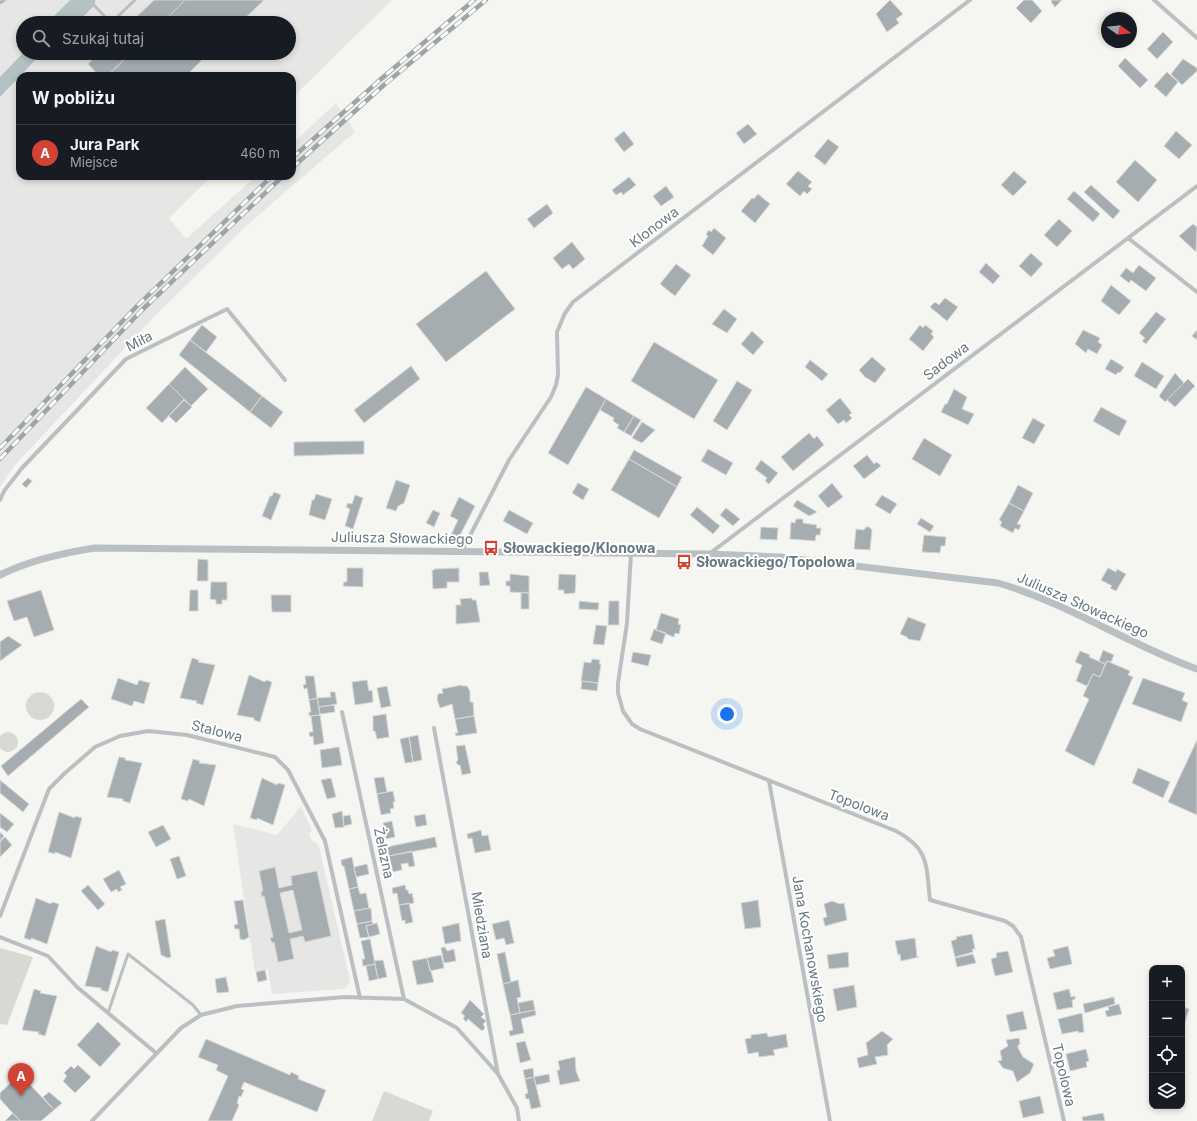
<!DOCTYPE html>
<html lang="pl">
<head>
<meta charset="utf-8">
<style>
  body { margin:0; font-family:Inter,sans-serif; background:#20242c; color:#f1f3f6 }
  .controls { position:absolute; right:12px; bottom:12px; display:grid; overflow:hidden; border-radius:8px; box-shadow:0 2px 6px #0003 }
  .controls button { width:36px; height:36px; display:grid; place-items:center; padding:0; border:0; border-bottom:1px solid #363941; background:#171b24; color:#f1f3f6; font:20px sans-serif }
  .compass { position:absolute; left:1101px; top:12px; width:36px; height:36px; border-radius:50%; background:#171b24; box-shadow:0 2px 6px #0003; rotate:105deg }
  .you { position:absolute; left:727px; top:714px; width:14px; height:14px; margin:-10px; border:3px solid #fff; border-radius:50%; background:#1a73e8; box-shadow:0 0 0 6px #1a73e833 }
  .badge { display:grid; place-items:center; width:26px; height:26px; border-radius:50%; background:#d24235; color:#fff; font-size:13px; font-weight:700 }
  .pin { position:absolute; translate:-50% -33px; filter:drop-shadow(0 1px 2px #0008) }
  .pin::after { content:''; position:absolute; top:21px; width:14px; height:12px; background:inherit; clip-path:polygon(0 0,100% 0,50% 100%) }
  .list { margin:0; padding:0; list-style:none }
  h2 { display:flex; justify-content:space-between; align-items:center; height:52px; margin:0; padding:0 16px; font-size:17px }
  h2 small { font-size:13px; font-weight:400; color:#9ea1a6 }
  .list li { display:grid; grid-template-columns:26px 1fr auto; gap:12px; align-items:center; box-sizing:border-box; height:56px; padding:0 16px; border-top:1px solid #363941 }
  .list b { display:block; font-size:15px; white-space:nowrap }
  .list p { margin:0; font-size:13px; white-space:nowrap; color:#9ea1a6 }
  .list em { font-size:13px; font-style:normal; color:#9ea1a6 }
  .icon { flex:none; width:22px; height:22px; fill:none; stroke:currentColor; stroke-width:2; stroke-linecap:round; stroke-linejoin:round }
  .map { position:relative; flex:none; width:1197px; height:1121px; overflow:hidden }
  .search { position:absolute; background:#171b24; box-shadow:0 2px 6px #0003; left:16px; top:16px; width:280px; height:44px; display:flex; align-items:center; gap:10px; box-sizing:border-box; padding:0 14px; border-radius:22px; color:#9ea1a6; font-size:15px }
  .panel { position:absolute; background:#171b24; box-shadow:0 2px 6px #0003; left:16px; top:72px; width:280px; height:108px; border-radius:12px }
  .map>svg:first-child { display:block }
</style>
</head>
<body>
<div class="map">
<svg width="1197" height="1121" viewBox="0 0 1197 1121">
  <rect width="100%" height="100%" fill="#f5f5f2"/>
  <path fill="#e6e6e5" fill-rule="evenodd" d="M0 0H392L292 98V76H20V176H212L169 218 186 239 256 176H292V144L336 103 355 132 246 226 156 315 15 465 0 487ZM23 23H289V53H23Z
    M301 806 312 831 309 834 312 841 318 844 319 847 350 980 347 987 343 989 272 994 268 969 255 972 233 824 277 835Z"/>
  <path fill="#d6dad2" d="M26 706a14 14 0 1 1 28 0a14 14 0 1 1-28 0Z
    M-2 742a10 10 0 1 1 20 0a10 10 0 1 1-20 0Z
    M0 948 33 957 7 1025 0 1024Z
    M384 1091 433 1111 429 1121H372Z"/>
  <path fill="#b3c1c3" d="M76 0 86 9 72 23H54Z
    M42 53 0 97V77L22 54Z"/>
  <g fill="none" stroke-linecap="round" stroke-linejoin="round">
    <path stroke="#b3c1c3" stroke-width="21" d="M62 23 85 0"/>
  </g>
  <path fill="#a5adb1" stroke="#d7d6d5" fill-rule="evenodd" d="M0 0H7L0 5Z
    M154 0H185L162 23H130Z
    M185 0H264L240 23H162Z
    M890 0 903 14 896 19 899 23 887 32 876 14Z
    M1024 0H1032L1042 11 1031 23 1016 8Z
    M1052 0H1062L1055 7 1051 2Z
    M1163 32 1173 42 1157 59 1147 49Z
    M99 53H131L107 76H99L88 64Z
    M131 53H209L186 76H107Z
    M1125 58 1148 80 1140 88 1118 66Z
    M1183 59 1197 68V71L1182 85 1171 74Z
    M1167 72 1178 82 1166 97 1154 86Z
    M748 124 757 134 744 144 736 133Z
    M624 131 634 144 624 152 614 139Z
    M1176 131 1192 145 1179 159 1164 146Z
    M828 139 839 147 825 165 814 156Z
    M1135 160 1157 180 1138 202 1116 182Z
    M798 171 812 182 808 186 812 189 807 194 804 191 800 196 786 184Z
    M1014 171 1027 182 1013 196 1001 185Z
    M629 177 636 185 623 195 621 192 616 195 612 190Z
    M1091 185 1120 211 1113 219 1084 192Z
    M666 186 674 197 661 206 653 196Z
    M1074 191 1100 214 1093 222 1067 199Z
    M758 194 770 204 755 223 741 211 752 198 754 199Z
    M547 204 553 213 534 228 527 219Z
    M1059 219 1072 231 1057 247 1044 235Z
    M1193 224 1197 227 1196 252 1179 236Z
    M714 228 726 238 713 255 702 246 708 236 706 234 709 230 711 232Z
    M572 242 585 259 573 269 569 264 562 269 553 258Z
    M1031 253 1043 264 1031 277 1019 266Z
    M986 263 1000 276 993 284 979 272Z
    M676 264 691 275 675 296 660 284Z
    M1139 265 1156 278 1146 291 1131 280 1129 283 1120 276 1126 268 1133 273Z
    M486 271 515 309 446 362 416 324Z
    M1111 285 1131 301 1119 315 1101 301Z
    M945 298 958 307 947 321 930 307 935 302 939 305Z
    M724 309 737 319 727 333 712 324Z
    M1156 312 1166 319 1146 344 1142 341 1145 338 1139 333Z
    M202 325 217 337 206 352 190 340Z
    M920 325 923 328 925 325 933 331 931 334 934 337 923 351 909 339Z
    M1083 330 1100 338 1098 342 1102 345 1097 354 1088 349 1086 353 1075 344Z
    M1197 330V340L1192 336Z
    M752 331 764 342 753 355 741 344Z
    M190 340 262 396 250 412 179 355Z
    M654 342 718 380 694 419 631 381Z
    M872 357 886 369 875 383 865 377 859 370Z
    M1111 359 1124 367 1120 373 1118 372 1116 375 1105 369Z
    M810 360 828 374 822 381 805 367Z
    M1142 362 1164 376 1156 389 1134 376Z
    M411 366 420 379 364 423 354 410Z
    M185 367 208 389 191 406 169 384Z
    M1175 373 1184 383 1165 402 1159 396Z
    M1188 379 1195 386 1175 407 1167 400Z
    M737 381 752 390 727 430 713 421Z
    M169 384 184 399 162 423 146 408Z
    M586 387 606 399 568 465 548 453Z
    M954 389 967 397 962 409 974 414 968 425 941 412 945 404H947Z
    M262 396 283 412 271 428 250 412Z
    M840 398 852 413 849 415 852 418 846 423 844 420 838 424 826 410Z
    M606 399 634 416 624 432 617 428 619 425 613 421 614 418 600 410Z
    M184 400 192 407 176 423 169 416Z
    M1101 407 1127 421 1119 436 1093 421Z
    M634 416 641 420 631 436 624 432Z
    M1033 418 1045 425 1034 444 1022 438Z
    M642 422 655 430 642 443 632 438Z
    M809 433 814 439 817 436 824 445 793 471 781 457Z
    M924 438 952 455 940 476 912 459Z
    M364 441V454L294 456V442Z
    M708 449 733 463 726 475 701 461Z
    M634 450 682 477 677 487 629 459Z
    M867 455 874 464 877 462 881 466 864 479 853 466Z
    M629 459 677 487 659 518 611 490Z
    M761 460 778 473 769 484 765 481 767 478 755 469Z
    M28 478 32 481 26 488 22 484Z
    M396 480 410 485 404 503 398 506 396 511 386 508Z
    M578 483 589 489 583 500 572 493Z
    M832 483 843 497 828 508 818 496Z
    M1018 485 1033 493 1024 511 1009 503Z
    M274 492 281 495 271 520 262 516 270 496H272Z
    M316 494 332 499 325 520 309 515 312 500H314Z
    M355 495 363 498 353 529 345 526 350 509 346 507 348 503 352 504Z
    M882 495 897 504 890 514 875 505Z
    M459 497 475 506 458 539 451 535 458 520 450 516Z
    M797 500 817 512 809 516 793 506Z
    M1009 503 1024 511 1017 524 1021 525 1019 530 1015 528 1013 533 1000 526 1002 522 999 520Z
    M697 507 720 526 713 534 690 515Z
    M726 508 740 519 733 526 720 515Z
    M433 510 440 513 434 527 426 523Z
    M509 510 533 523 527 534 503 521Z
    M921 518 934 526 930 532 917 524Z
    M796 519H803V523L817 525 816 528H821L820 535H816L815 541 790 539 791 522 795 523Z
    M761 527 778 528 777 540 760 539Z
    M866 527H869L872 530 870 550 854 549 856 529 864 530Z
    M924 535 946 537 945 546H941L940 553 922 552Z
    M198 559 208 560V581H197Z
    M347 568H363V587L343 586 344 582H347Z
    M459 568V582H447V588L433 589 432 571 435 569Z
    M1108 568 1116 572 1117 569 1126 574 1116 591 1110 588 1112 586 1101 580Z
    M479 572H488L490 585 480 586Z
    M510 574 529 576V593L510 592V586H506V581H510Z
    M559 574 576 575 575 593 564 594V590H558Z
    M211 582H227V600H222V604H216V600L210 599Z
    M41 590 54 630 34 637 27 617 14 621 7 601Z
    M190 590H198V611H189Z
    M521 592 529 593V609H521Z
    M271 595H291V612H272Z
    M472 598V600H476L480 622 456 624V605H461L460 599Z
    M579 601 599 603 598 610 579 609Z
    M609 601H619V625H608Z
    M661 613 679 619 678 624 681 625 679 634 675 633 674 637 656 630Z
    M908 617 926 624 920 641 908 639 907 637 900 634Z
    M596 625 607 626 604 645 593 644Z
    M654 629 666 633 662 644 650 640Z
    M8 636 22 645 0 661V642Z
    M1103 650 1114 655 1111 662 1107 661 1105 664 1099 661Z
    M1080 651 1090 655 1089 657 1105 664 1100 677 1093 674 1087 686 1076 681 1082 665 1075 662Z
    M633 652 651 655 648 666 631 662Z
    M192 658 199 660 198 662 215 665 203 705 196 703 197 701 180 698Z
    M592 659 600 660 599 664H601L598 683 581 681 584 662 591 663Z
    M1107 661 1130 671 1128 675 1133 677 1094 766 1065 751 1089 699 1083 696 1093 674 1100 677Z
    M249 675 265 682 266 680 272 682 260 722 254 720V718L237 715Z
    M305 676H314L317 698 309 700 307 688 304 689 303 685 306 684Z
    M118 678 137 685 139 680 150 683 144 704 134 701 132 706 111 699Z
    M1143 678 1185 693 1182 700 1188 703 1181 722 1132 704Z
    M367 680 369 691 372 690 373 702 355 705 352 682Z
    M582 681 598 683 597 691 581 689Z
    M462 685V686H467L470 691V702H473L474 716 455 719 452 704 440 708 437 699 438 694 443 693 442 689Z
    M387 686 391 706 381 708 377 688Z
    M330 692H335L337 704 319 707 317 698 331 697Z
    M317 698 320 715 309 716V712H311L309 700Z
    M81 699 89 707 8 776 1 766Z
    M334 705 335 712 320 714 319 707Z
    M386 714 389 737 377 739 375 731H373V716Z
    M320 715 324 743 314 745 313 736 310 737 309 732H313L311 716Z
    M474 716 477 733 456 736 455 733H458L455 719Z
    M418 735 422 760 413 762 409 737Z
    M409 737 413 762 405 763 400 739Z
    M1197 740V815L1168 802Z
    M465 745 471 773 462 775 460 765H458L456 762 458 760 456 746Z
    M339 747 342 765 322 768 320 750Z
    M119 757 125 758V760L142 763 130 803 123 801V799L107 797Z
    M193 759 200 761 199 763 216 765 204 806 189 799 188 801 181 799Z
    M1138 768 1170 782 1163 798 1132 783Z
    M384 777 387 792 377 794 374 778Z
    M262 778 277 785 278 783 285 785 273 825 257 818V820L250 818Z
    M331 778 336 797 327 799 321 780Z
    M0 780 29 804 23 812 0 793Z
    M393 791 395 802H393L394 808 390 809 391 813 381 815 377 794Z
    M342 811 344 827 335 828 332 814Z
    M59 812 75 818V816L82 818 71 858 55 852V854L48 852Z
    M0 813 14 824 7 832 0 827Z
    M425 814 427 825 416 827 414 816Z
    M350 815 352 824 344 826 343 816Z
    M392 821 395 837 386 839 383 823Z
    M163 825 171 839 156 847 148 832Z
    M481 830 482 836 488 835 491 850 475 853 472 838 468 839 467 834Z
    M0 832 4 836 0 841Z
    M5 837 12 845 0 857V842Z
    M435 837 437 847 389 856 387 847Z
    M412 851 415 866 409 867 408 863 401 864 402 870 393 872 389 856Z
    M179 856 186 876 177 879 170 859Z
    M352 857 358 887 349 889 344 866H342L341 860Z
    M367 864 369 874 356 877 354 867Z
    M275 867 279 888 292 885 291 876 317 871 331 936 305 942 303 936 290 939 294 959 278 962 274 942 272 943 270 938 273 937 264 896 262 897 261 892 263 891 259 871ZM293 890 302 930 289 933 280 893Z
    M119 870 126 884 120 887 122 890 118 892 117 889 111 892 103 879Z
    M88 885 105 904 98 910 81 891Z
    M405 885 406 890H408L409 894 412 893 414 903 399 905 397 893 393 894 392 888Z
    M358 887 360 894 366 893 369 908 354 911 349 889Z
    M36 898 51 904 52 902 59 904 47 944 31 938V940L24 938Z
    M243 900 249 937 244 940 240 939 239 929H235L234 925 238 924 234 901Z
    M758 900 761 927 745 929 741 903Z
    M832 901 840 904 844 903 847 920 825 926 823 918 827 917 824 904Z
    M409 903 413 922 405 924V920L402 921 399 905Z
    M371 908 372 921 357 924 354 911Z
    M165 919 171 957 168 958 161 955 155 921Z
    M509 920 514 943 506 945 504 938 496 940 492 924Z
    M372 921 373 924 366 926 369 937 360 938 357 924Z
    M377 923 380 934 369 937 366 926Z
    M459 923 461 941 445 944 442 927Z
    M972 934 975 949H972L973 952 955 957 951 941 957 939 956 937Z
    M915 938 917 957H919L901 961 900 954 898 955 895 941Z
    M370 939 375 964 363 966 362 959H365L361 941Z
    M96 946 111 952 112 950 119 952 108 992 101 990V988L85 986Z
    M1068 946 1072 964 1050 969 1047 958 1055 956 1053 950Z
    M445 947 447 951 454 949 456 961 444 963 441 948Z
    M1008 951 1013 972 995 976 991 959 997 957 996 953Z
    M505 952 511 982 503 984 497 954Z
    M848 952 849 967 829 969 827 955Z
    M973 954 976 963 957 967 955 958Z
    M441 955 444 968 430 971 427 958Z
    M427 958 434 982 417 985 412 961Z
    M383 960 387 977 378 979 374 961Z
    M375 964 378 979 369 981 366 966Z
    M265 970 267 980 258 982 256 972Z
    M226 977 229 992 217 993 215 979Z
    M518 980 521 997 517 998 520 1013 510 1015 503 984Z
    M854 985 857 1007 837 1011 833 989Z
    M34 989 41 991 40 993 57 996 45 1036 38 1034 39 1032 22 1030Z
    M1069 989 1071 997 1075 996V999L1072 1000 1073 1007 1057 1010 1053 993Z
    M1114 997 1115 1004 1085 1013 1083 1004Z
    M470 1000 484 1014 481 1017 486 1021 483 1024 485 1028 482 1031 468 1019 466 1022 463 1018 465 1016 461 1013Z
    M533 1000 535 1010 520 1013 518 1003Z
    M1119 1004 1122 1014 1107 1017 1105 1011 1109 1010 1108 1007Z
    M1182 1007 1189 1009 1182 1032Z
    M535 1010 536 1015 521 1019 524 1033 510 1036 509 1031 513 1030 510 1015Z
    M1023 1011 1027 1029 1010 1032 1006 1015Z
    M1082 1013 1084 1032 1079 1033 1078 1031 1062 1034 1058 1019Z
    M98 1022 121 1044 100 1067 77 1045Z
    M882 1031 893 1039 887 1045 888 1055 875 1057 877 1064 859 1068 857 1058 868 1055 866 1043Z
    M767 1033 768 1037 786 1034 788 1047 773 1050 775 1055 759 1057 758 1052 748 1054 745 1039 751 1038V1035Z
    M1019 1038 1020 1044 1018 1045V1048L1023 1057 1034 1064 1030 1073 1017 1082 1013 1071 1003 1068 998 1061 1002 1060 1000 1051 1008 1046 1006 1040Z
    M206 1039 290 1075 291 1072 299 1076 298 1079 326 1090 317 1112 244 1082 241 1089 244 1090 241 1097 239 1096 237 1103 239 1105 232 1121H208L228 1076 216 1070 218 1065 198 1057Z
    M525 1041 531 1060 520 1063 516 1043Z
    M1086 1049 1089 1061 1086 1062 1087 1067 1070 1071 1066 1054Z
    M575 1057 576 1071 580 1081 560 1085 557 1070H560L558 1061Z
    M78 1065 91 1077 75 1093 63 1081 67 1076 64 1073 71 1066 74 1069Z
    M533 1068 534 1077 525 1079 523 1070Z
    M20 1074 54 1110 41 1121H20L0 1099V1093Z
    M549 1074 550 1082 536 1085 534 1077Z
    M534 1077 541 1107 531 1109 529 1099H526L525 1094 528 1093 525 1079Z
    M49 1092 62 1103 54 1110 43 1097Z
    M1040 1096 1044 1113 1023 1118 1019 1101Z
    M13 1113 20 1121H5Z
    M1103 1113 1105 1121H1083L1082 1117Z"/>
  <g fill="none" stroke-linecap="round" stroke-linejoin="round">
    <path stroke="#bac0c2" stroke-width="3" d="M89 0 111 23
      M111 23 135 0
      M108 1013 128 954 193 1005 201 1015"/>
    <path stroke="#bac0c2" stroke-width="4" d="M1154 0 1197 38
      M1128 238 1197 292
      M0 500 4 491 22 468 126 359 227 309 285 380
      M462 551 509 460 551 397 556 385 558 375 557 332 565 313 573 302 970 0
      M631 553 627 623 618 683V693L623 711 632 724 640 729 896 831C930 849 926 866 930 900L1005 921 1013 926 1021 937 1064 1121
      M709 554 1197 186
      M342 712 404 999
      M434 728 498 1074 517 1108 519 1121
      M769 781 830 1121
      M0 916 49 789 65 773 95 747 120 736 148 731 187 735 275 757 288 770 325 841 360 998
      M0 937 48 956 77 987 156 1053
      M92 1121 181 1028 201 1015 237 1006 345 997 404 999 457 1028 498 1074"/>
    <path stroke="#bac0c2" stroke-width="7" d="M0 575C30 560 62 553 95 548L709 554 780 557 998 583C1068 603 1129 645 1197 669"/>
    <defs>
      <path id="rail" d="M292 158 381 79 474 0
        M292 168 385 84 486 0
        M0 448 137 306 272 176
        M0 459 141 311 283 176"/>
    </defs>
    <use href="#rail" stroke="#9da5a8" stroke-width="4.5"/>
    <use href="#rail" stroke="#fff" stroke-width="3" stroke-dasharray="9" stroke-linecap="butt"/>
  </g>
  <defs>
    <symbol id="bus-bare" viewBox="-9 -9 18 18"><path d="M-5-6H5V4H4V6H2V4H-2V6H-4V4H-5ZM-3.5-4V0h7V-4ZM-3.5 1.2v1.5H-2V1.2ZM2 1.2v1.5H3.5V1.2Z" fill="#d24235" stroke="#fff" stroke-width="2.5" paint-order="stroke"/></symbol>
  </defs>
  <g fill-rule="evenodd">
    <use href="#bus-bare" x="480" y="537" width="22" height="22"/>
    <use href="#bus-bare" x="673" y="551" width="22" height="22"/>
  </g>
  <g text-anchor="middle" stroke-width="4" stroke-linejoin="round" paint-order="stroke">
    <g font-size="14" fill="#677980" stroke="#fff">
      <text transform="translate(654 227) rotate(-37)" y="5">Klonowa</text>
      <text transform="translate(139 341) rotate(-27)" y="5">Miła</text>
      <text transform="translate(946 361) rotate(-37)" y="5">Sadowa</text>
      <text transform="translate(402 538) rotate(1)" y="5">Juliusza Słowackiego</text>
      <text transform="translate(1083 605) rotate(24)" y="5">Juliusza Słowackiego</text>
      <text transform="translate(217 731) rotate(14)" y="5">Stalowa</text>
      <text transform="translate(859 805) rotate(21)" y="5">Topolowa</text>
      <text transform="translate(384 853) rotate(78)" y="5">Żelazna</text>
      <text transform="translate(482 925) rotate(80)" y="5">Miedziana</text>
      <text transform="translate(810 949) rotate(80)" y="5">Jana Kochanowskiego</text>
      <text transform="translate(1064 1075) rotate(77)" y="5">Topolowa</text>
    </g>
    <g font-size="14" font-weight="bold" fill="#677980" stroke="#fff" text-anchor="start">
      <text x="503" y="553">Słowackiego/Klonowa</text>
      <text x="696" y="567">Słowackiego/Topolowa</text>
    </g>
  </g>
</svg>
<div class="controls">
<button>+</button>
<button>−</button>
<button><svg class="icon" aria-label="locate" viewBox="0 0 24 24"><circle cx="12" cy="12" r="6"/><path d="M12 2v4M12 18v4M2 12h4M18 12h4"/></svg></button>
<button><svg class="icon" aria-label="layers" viewBox="0 0 24 24"><path d="M12 4l9 5-9 5-9-5zM3 14l9 5 9-5"/></svg></button>
</div>
<svg class="compass" viewBox="-18 -18 36 36"><path d="M0-13l5 13h-10z" fill="#e53935"/><path d="M0 13l5-13h-10z" fill="#9ea1a6"/></svg>
<div class="you"></div>
<div class="pin badge" style="left:21px;top:1096px">A</div>
<div class="search"><svg class="icon" aria-label="search" viewBox="0 0 24 24"><circle cx="10" cy="10" r="6"/><path d="M15 15l6 6"/></svg>Szukaj tutaj</div>
<section class="panel">
<h2>W pobliżu<small></small></h2>
<ul class="list">
<li><span class="badge">A</span><div><b>Jura Park</b><p>Miejsce</p></div><em>460 m</em></li>
</ul>
</section>
</div>
</body>
</html>
